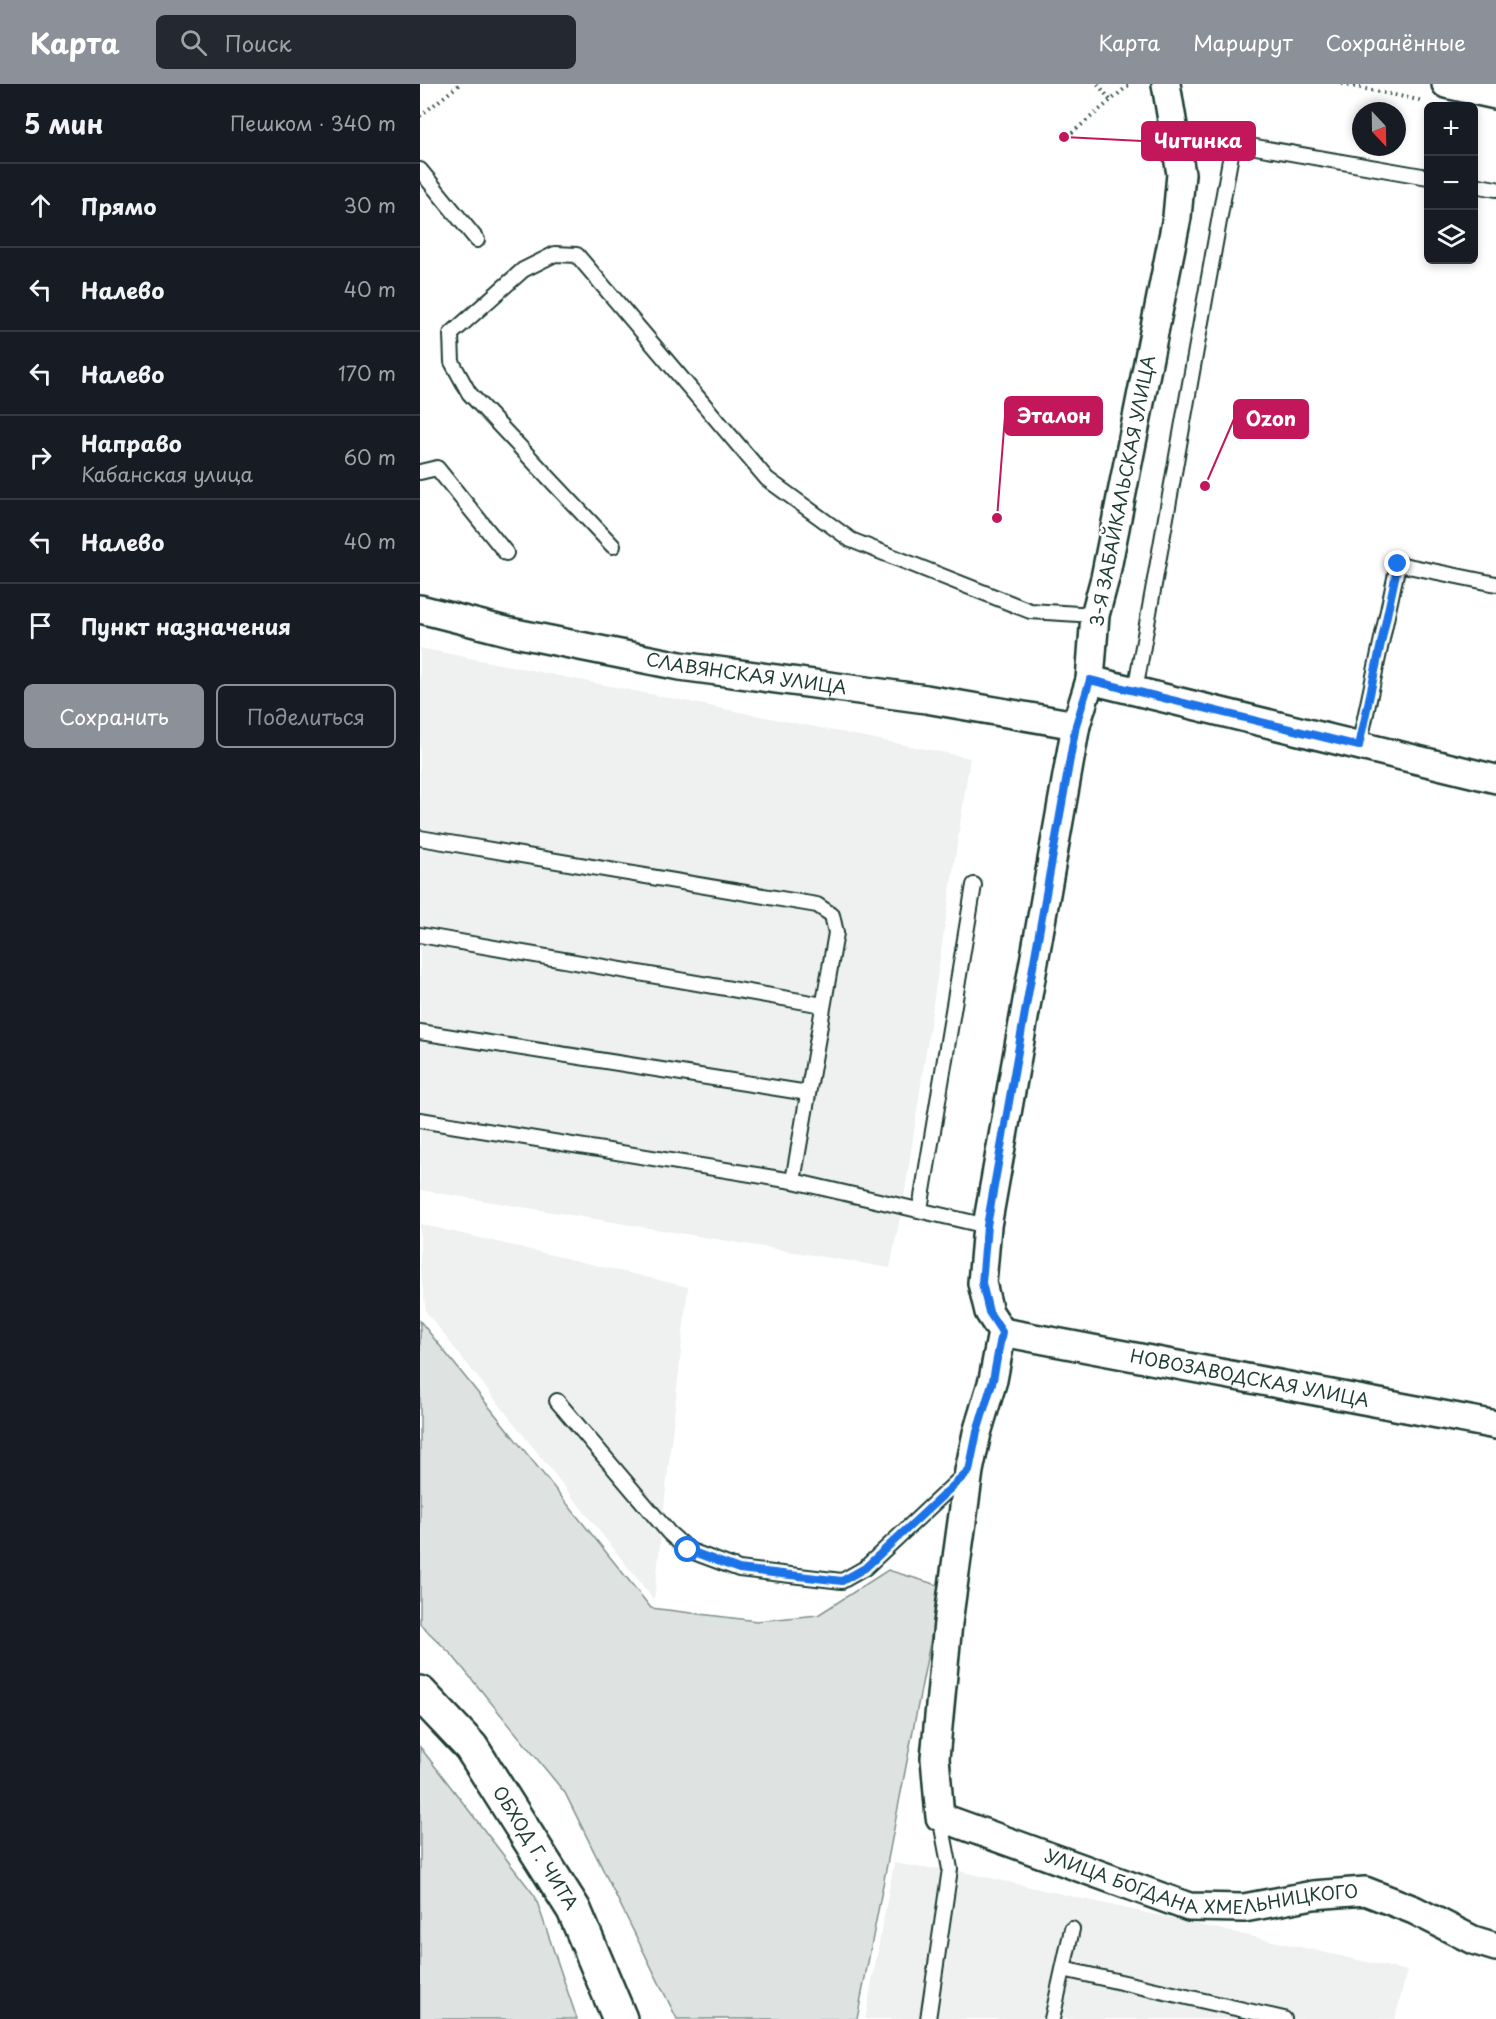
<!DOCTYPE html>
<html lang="ru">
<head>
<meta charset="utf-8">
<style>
  body { margin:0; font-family:"Playpen Sans",sans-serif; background:#242831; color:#f1f3f6 }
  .controls { position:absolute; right:18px; top:18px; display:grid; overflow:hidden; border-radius:9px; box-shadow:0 3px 9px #0003 }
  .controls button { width:54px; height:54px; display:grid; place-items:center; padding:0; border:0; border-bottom:2px solid #363941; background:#171b24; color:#f1f3f6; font:30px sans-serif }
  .compass { position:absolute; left:932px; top:18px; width:54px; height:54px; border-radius:50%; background:#171b24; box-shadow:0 3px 9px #0003; rotate:158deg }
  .stop { position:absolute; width:18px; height:18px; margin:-14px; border:4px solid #1a73e8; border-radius:50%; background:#fff }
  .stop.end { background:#1a73e8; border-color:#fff; box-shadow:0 2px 6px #0008 }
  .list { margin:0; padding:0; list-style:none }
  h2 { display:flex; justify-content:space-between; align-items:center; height:78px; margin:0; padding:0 24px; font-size:26px }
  h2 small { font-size:20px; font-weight:400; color:#9ea1a6 }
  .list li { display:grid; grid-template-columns:39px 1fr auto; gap:18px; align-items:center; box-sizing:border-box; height:84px; padding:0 24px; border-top:2px solid #363941 }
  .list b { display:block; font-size:22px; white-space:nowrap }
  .list p { margin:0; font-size:20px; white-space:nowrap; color:#9ea1a6 }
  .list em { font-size:20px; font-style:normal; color:#9ea1a6 }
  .actions { display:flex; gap:12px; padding:18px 24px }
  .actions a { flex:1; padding:14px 0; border:2px solid #8c9099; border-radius:9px; text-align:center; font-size:21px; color:#8c9099 }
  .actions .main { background:#8c9099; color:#fff }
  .icon { flex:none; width:33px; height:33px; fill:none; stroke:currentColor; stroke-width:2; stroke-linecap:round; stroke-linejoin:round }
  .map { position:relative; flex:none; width:1076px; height:1935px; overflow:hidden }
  header { display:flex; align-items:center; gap:36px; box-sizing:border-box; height:84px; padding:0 30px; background:#8c9099; color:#fff }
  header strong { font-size:28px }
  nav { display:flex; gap:33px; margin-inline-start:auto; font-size:21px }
  .search { width:420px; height:54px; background:#242831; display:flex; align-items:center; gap:15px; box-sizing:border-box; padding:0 21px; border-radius:9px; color:#9ea1a6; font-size:22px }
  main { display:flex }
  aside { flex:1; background:#171b24 }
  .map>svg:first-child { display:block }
</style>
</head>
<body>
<header>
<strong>Карта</strong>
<div class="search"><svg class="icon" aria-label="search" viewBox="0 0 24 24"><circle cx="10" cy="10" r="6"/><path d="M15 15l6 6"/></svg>Поиск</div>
<nav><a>Карта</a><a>Маршрут</a><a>Сохранённые</a></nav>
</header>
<main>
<aside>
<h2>5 мин<small>Пешком · 340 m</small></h2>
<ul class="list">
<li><svg class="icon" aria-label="ahead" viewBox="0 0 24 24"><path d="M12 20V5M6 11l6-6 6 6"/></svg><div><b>Прямо</b></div><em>30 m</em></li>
<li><svg class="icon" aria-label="left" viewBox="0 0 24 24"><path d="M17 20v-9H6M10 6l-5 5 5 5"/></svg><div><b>Налево</b></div><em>40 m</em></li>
<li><svg class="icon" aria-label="left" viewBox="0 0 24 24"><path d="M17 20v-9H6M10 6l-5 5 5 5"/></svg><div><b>Налево</b></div><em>170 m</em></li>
<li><svg class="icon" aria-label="right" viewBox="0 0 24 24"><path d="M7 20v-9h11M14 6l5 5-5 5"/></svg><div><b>Направо</b><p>Кабанская улица</p></div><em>60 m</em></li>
<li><svg class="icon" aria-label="left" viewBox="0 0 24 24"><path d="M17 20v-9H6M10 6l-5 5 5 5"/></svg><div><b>Налево</b></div><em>40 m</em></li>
<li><svg class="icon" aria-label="arrive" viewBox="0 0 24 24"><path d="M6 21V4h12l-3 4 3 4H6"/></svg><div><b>Пункт назначения</b></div></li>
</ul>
<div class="actions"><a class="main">Сохранить</a><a>Поделиться</a></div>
</aside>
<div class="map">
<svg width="1076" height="1935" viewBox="0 0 1076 1935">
  <rect width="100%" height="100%" fill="#fff"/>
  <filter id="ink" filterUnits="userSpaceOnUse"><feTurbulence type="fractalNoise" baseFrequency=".0167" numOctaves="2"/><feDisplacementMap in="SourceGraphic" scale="12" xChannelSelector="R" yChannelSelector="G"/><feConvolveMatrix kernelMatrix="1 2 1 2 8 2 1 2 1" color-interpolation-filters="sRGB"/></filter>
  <g filter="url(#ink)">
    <path fill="#eef1f0" d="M0 564 550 674 484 1114 470 1184 0 1106Z
      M0 1140 268 1203 234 1516 6 1228 0 1183Z
      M474 1779 503 1784 530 1785 987 1887 975 1935H445Z"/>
    <path fill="#dee3e2" stroke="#7e908b" stroke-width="1.5" d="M0 1237 231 1524 337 1537 398 1531 468 1486 521 1502 437 1935H257L145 1709 32 1571 0 1540Z
      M0 1663 115 1812 157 1935H0Z"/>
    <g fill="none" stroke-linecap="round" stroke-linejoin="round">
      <defs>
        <path id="service" d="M0 86 57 156
          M1054 101 1076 105
          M0 388 17 384 86 469
          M193 462 49 309 32 278 31 250 103 186 135 170 157 171 347 395 431 456 610 527 675 531
          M715 607 813 59 1008 93
          M939 662 978 480 1076 500
          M0 754 397 821 412 831 416 849 373 1097
          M0 851 403 921
          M0 948 388 1009
          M0 1036 373 1097 567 1142
          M500 1125 554 801
          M137 1317 249 1449 268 1466 319 1485 422 1497 445 1484 545 1390
          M643 1885 864 1935
          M508 1935 530 1785 520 1733
          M632 1935 652 1845"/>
        <g id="minor">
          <path id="s1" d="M746 0 761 90 757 133 685 494 675 531 670 596 656 641 567 1142 562 1199 569 1228 582 1248 573 1296 557 1349 549 1387 528 1539 515 1674 520 1733 769 1823 824 1824 893 1811 945 1807 994 1826 1053 1856 1076 1863"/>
          <path d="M1026 0 1076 11"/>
          <path id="s2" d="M0 525 90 548 260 582 506 615 656 641"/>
          <path d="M670 596 1076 695"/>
          <path id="s3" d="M582 1248 1076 1341"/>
        </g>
        <g id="trunk">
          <path id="s4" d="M0 1609 51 1663 154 1826 200 1935"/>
        </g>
      </defs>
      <use href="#service" stroke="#1f3d34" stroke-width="18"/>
      <use href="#minor" stroke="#1f3d34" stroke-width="32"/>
      <use href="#trunk" stroke="#1f3d34" stroke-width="38"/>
      <path stroke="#1f3d34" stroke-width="4" stroke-dasharray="1.5 4.5" stroke-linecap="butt" d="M678 0 691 17
        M922 0 1003 17
        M0 32 40 0
        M652 49 710 0"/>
      <use href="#service" stroke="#fff" stroke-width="14"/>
      <use href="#minor" stroke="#fff" stroke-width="27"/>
      <use href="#trunk" stroke="#fff" stroke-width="33"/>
    </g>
  </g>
  <g fill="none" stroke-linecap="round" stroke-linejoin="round" filter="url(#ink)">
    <path stroke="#1a73e8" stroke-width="8" d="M268 1466 319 1485 422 1497 445 1484 549 1387 557 1348 573 1296 582 1248 569 1228 562 1199 567 1142 656 641 670 596 939 662 978 480"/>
  </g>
  <g text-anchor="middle" stroke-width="5" stroke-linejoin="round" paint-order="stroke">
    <g font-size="18" fill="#1f3d34" stroke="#fff">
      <text transform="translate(703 407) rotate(-79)" y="6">3-Я ЗАБАЙКАЛЬСКАЯ УЛИЦА</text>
      <text dy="6" stroke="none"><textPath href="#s2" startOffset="333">СЛАВЯНСКАЯ УЛИЦА</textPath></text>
      <text dy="6" stroke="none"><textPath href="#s3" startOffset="252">НОВОЗАВОДСКАЯ УЛИЦА</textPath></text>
      <text dy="6" stroke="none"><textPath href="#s4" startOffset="194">ОБХОД Г. ЧИТА</textPath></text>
      <text dy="6" stroke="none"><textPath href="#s1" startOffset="2038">УЛИЦА БОГДАНА ХМЕЛЬНИЦКОГО</textPath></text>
    </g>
  </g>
  <path fill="none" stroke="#c2185b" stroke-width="2" d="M644 53L722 57M577 434L585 332M785 402L814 335"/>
  <g fill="#c2185b" stroke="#fff" stroke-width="2">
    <circle cx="644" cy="53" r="6"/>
    <circle cx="577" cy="434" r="6"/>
    <circle cx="785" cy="402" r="6"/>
  </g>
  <g fill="#c2185b" stroke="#c2185b" stroke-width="2">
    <rect x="722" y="38" width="113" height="38" rx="6"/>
    <rect x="585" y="313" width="97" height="38" rx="6"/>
    <rect x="814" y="316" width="74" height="38" rx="6"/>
  </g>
  <g font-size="20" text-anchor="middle" font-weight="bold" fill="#fff">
    <text x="778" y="64">Читинка</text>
    <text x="634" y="339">Эталон</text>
    <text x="851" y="342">Ozon</text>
  </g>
</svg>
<div class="controls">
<button>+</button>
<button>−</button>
<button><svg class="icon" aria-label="layers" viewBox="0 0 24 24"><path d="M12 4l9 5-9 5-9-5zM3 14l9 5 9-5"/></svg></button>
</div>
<svg class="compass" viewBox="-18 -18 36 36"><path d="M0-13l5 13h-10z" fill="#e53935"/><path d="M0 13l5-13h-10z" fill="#9ea1a6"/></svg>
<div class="stop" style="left:268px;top:1466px"></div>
<div class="stop end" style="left:978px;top:480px"></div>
</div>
</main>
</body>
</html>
